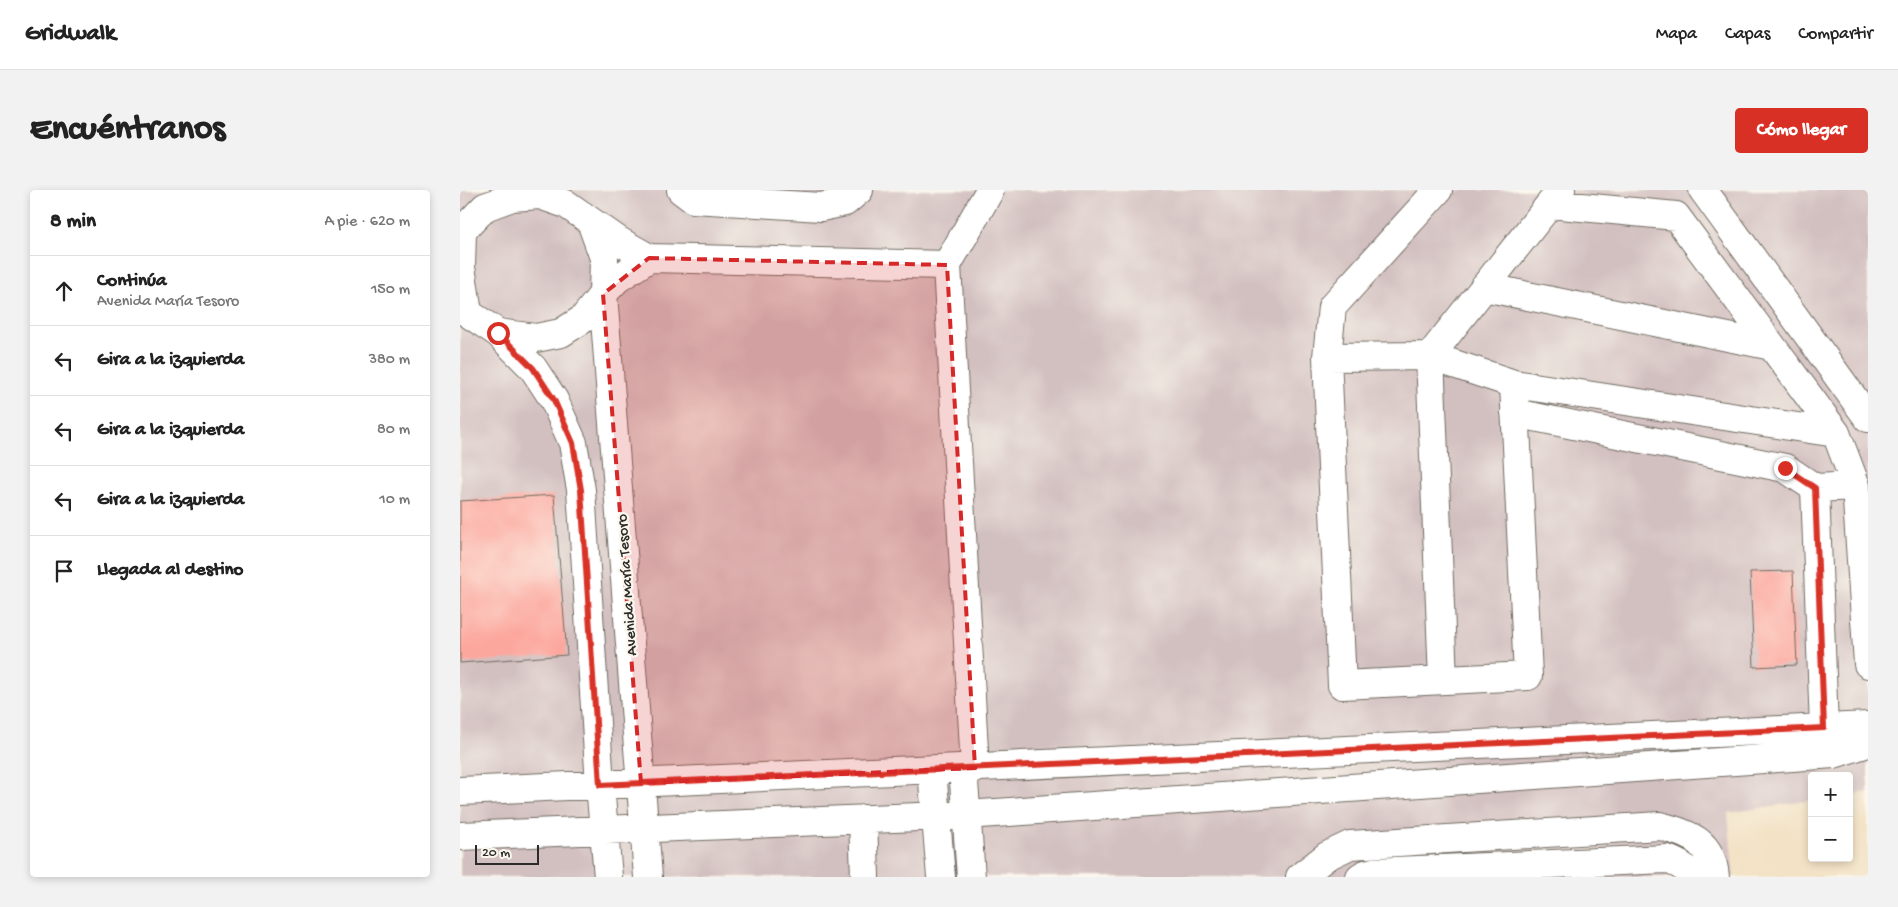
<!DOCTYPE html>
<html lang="es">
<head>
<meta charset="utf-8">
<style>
  body { margin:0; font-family:"Gochi Hand",sans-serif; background:#f2f2f2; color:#222 }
  .controls { position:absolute; right:15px; bottom:15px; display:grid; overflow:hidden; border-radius:5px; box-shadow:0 2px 8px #0003 }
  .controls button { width:45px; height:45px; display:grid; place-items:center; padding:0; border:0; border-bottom:1px solid #e0e0e0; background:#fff; color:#222; font:25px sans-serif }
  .scale { position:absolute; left:15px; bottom:12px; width:64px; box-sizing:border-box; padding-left:5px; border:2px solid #2b2b2b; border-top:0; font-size:14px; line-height:18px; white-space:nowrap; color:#2b2b2b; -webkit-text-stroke:4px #fbf7ec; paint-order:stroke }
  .stop { position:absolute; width:15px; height:15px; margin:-11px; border:4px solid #d93025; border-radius:50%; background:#fff }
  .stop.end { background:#d93025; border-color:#fff; box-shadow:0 1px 5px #0008 }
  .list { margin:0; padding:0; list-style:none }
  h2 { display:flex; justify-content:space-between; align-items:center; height:65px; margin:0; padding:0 20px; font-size:21px }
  h2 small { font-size:16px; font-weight:400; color:#767676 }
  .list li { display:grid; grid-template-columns:32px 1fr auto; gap:15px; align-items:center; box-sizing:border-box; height:70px; padding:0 20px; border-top:1px solid #e0e0e0 }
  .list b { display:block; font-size:19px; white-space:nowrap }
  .list p { margin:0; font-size:16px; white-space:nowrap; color:#767676 }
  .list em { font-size:16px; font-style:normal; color:#767676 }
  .icon { flex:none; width:28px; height:28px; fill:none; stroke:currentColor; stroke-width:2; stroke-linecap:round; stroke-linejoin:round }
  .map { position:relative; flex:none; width:1408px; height:687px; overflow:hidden; border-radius:5px }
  header { display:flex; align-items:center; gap:30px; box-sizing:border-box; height:70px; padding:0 25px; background:#fff; border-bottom:1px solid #e0e0e0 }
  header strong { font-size:24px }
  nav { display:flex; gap:28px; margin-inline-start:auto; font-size:18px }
  .intro { display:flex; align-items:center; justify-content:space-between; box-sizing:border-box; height:120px; padding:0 30px }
  h1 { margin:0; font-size:35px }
  .button { padding:12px 22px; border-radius:5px; background:#d93025; color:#fff; font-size:18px; font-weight:700 }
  main { display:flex; gap:30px; padding:0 30px }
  aside { flex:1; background:#fff; border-radius:5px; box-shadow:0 2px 8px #0003 }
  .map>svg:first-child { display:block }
</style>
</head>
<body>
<header>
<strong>Gridwalk</strong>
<nav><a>Mapa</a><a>Capas</a><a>Compartir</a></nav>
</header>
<div class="intro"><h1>Encuéntranos</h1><a class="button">Cómo llegar</a></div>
<main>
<aside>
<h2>8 min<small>A pie · 620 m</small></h2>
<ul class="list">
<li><svg class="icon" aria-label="ahead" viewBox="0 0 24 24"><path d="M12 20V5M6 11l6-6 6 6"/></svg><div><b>Continúa</b><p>Avenida María Tesoro</p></div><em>150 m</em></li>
<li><svg class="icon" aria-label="left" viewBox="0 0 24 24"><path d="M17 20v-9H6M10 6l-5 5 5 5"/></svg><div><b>Gira a la izquierda</b></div><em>380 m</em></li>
<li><svg class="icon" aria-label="left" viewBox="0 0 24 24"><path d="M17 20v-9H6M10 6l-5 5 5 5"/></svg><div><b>Gira a la izquierda</b></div><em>80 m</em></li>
<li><svg class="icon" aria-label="left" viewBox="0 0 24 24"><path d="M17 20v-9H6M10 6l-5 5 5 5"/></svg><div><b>Gira a la izquierda</b></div><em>10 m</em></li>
<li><svg class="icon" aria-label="arrive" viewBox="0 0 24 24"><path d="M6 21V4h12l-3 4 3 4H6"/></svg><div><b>Llegada al destino</b></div></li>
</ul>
</aside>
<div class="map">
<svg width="1408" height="687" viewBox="0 0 1408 687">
  <rect width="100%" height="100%" fill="#fbf7ec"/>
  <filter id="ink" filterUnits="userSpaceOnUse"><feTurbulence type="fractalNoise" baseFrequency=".02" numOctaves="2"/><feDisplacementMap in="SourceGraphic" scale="10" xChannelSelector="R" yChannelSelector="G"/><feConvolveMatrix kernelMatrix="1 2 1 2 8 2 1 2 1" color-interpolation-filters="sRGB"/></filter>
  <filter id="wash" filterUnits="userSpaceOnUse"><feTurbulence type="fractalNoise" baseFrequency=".0096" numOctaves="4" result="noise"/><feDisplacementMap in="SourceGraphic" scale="20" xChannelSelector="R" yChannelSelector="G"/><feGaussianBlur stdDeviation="1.12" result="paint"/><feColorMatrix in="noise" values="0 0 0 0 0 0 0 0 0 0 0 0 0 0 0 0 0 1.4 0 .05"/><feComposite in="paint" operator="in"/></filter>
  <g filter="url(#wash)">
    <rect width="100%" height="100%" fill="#f3e2c5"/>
    <path fill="#d2bfc0" d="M0 0H1408V602L1389 605V586H1352V610L1268 623 1274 687H0Z"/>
    <g id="blocks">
      <path fill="#fca79e" d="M94 305 107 465 0 473V311Z
        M1333 381 1337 475 1294 477 1290 382Z"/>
    </g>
  </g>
  <g filter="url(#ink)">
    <use href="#blocks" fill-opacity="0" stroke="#716b61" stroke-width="1"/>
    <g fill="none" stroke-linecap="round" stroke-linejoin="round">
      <defs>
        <path id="minor" d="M221 0 233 9 361 17 385 12 399 0
          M1243 0 1408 228
          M1090 14 1216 26 1376 243 1396 296 1408 474
          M131 32 144 68 143 104 188 687
          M2 42 1 77 8 123
          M0 43 25 17 52 7 80 5 106 14 159 51 189 68 487 75
          M1024 97 1312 156
          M0 118 38 143 76 148 101 143 123 129 143 104 157 89 189 68
          M38 143 73 178 94 210 113 253 121 300 140 595 148 687
          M867 167 970 166 1054 194 1068 486 882 495 867 167 872 117 978 0
          M1054 194 1376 243
          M1055 223 1325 278 1355 298 1396 296
          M1355 298 1364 538
          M983 490 970 166 1101 0
          M503 578 511 687
          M515 578 487 75 530 0
          M472 580 481 687
          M0 601 1408 536
          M403 629 405 687
          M0 646 506 625 1374 564 1408 553
          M840 687 867 666 890 655 1200 636C1231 644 1252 652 1255 687
          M900 687 905 684 913 682 1207 669C1217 673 1227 677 1231 687"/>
      </defs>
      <use href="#minor" stroke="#716b61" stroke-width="30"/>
      <use href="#minor" stroke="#fff" stroke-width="28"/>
    </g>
  </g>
  <g fill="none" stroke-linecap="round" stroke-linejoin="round" filter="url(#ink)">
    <path stroke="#d93025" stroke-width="6" d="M38 143 73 178 94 210 113 253 121 300 140 595 1364 538 1355 298 1325 278"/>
  </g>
  <path fill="#d62828" fill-opacity="0.2" stroke="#d62828" stroke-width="4" stroke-dasharray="10 6" stroke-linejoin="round" d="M189 68 487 75 515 578 181 593 143 104Z"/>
  <g text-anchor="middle" stroke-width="4.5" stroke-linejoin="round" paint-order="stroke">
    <g font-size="16" fill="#2b2b2b" stroke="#fbf7ec">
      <text transform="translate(165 395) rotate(-94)" y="6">Avenida María Tesoro</text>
    </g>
  </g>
</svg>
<div class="controls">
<button>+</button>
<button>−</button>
</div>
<div class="scale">20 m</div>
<div class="stop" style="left:38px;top:143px"></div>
<div class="stop end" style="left:1325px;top:278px"></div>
</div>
</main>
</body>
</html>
